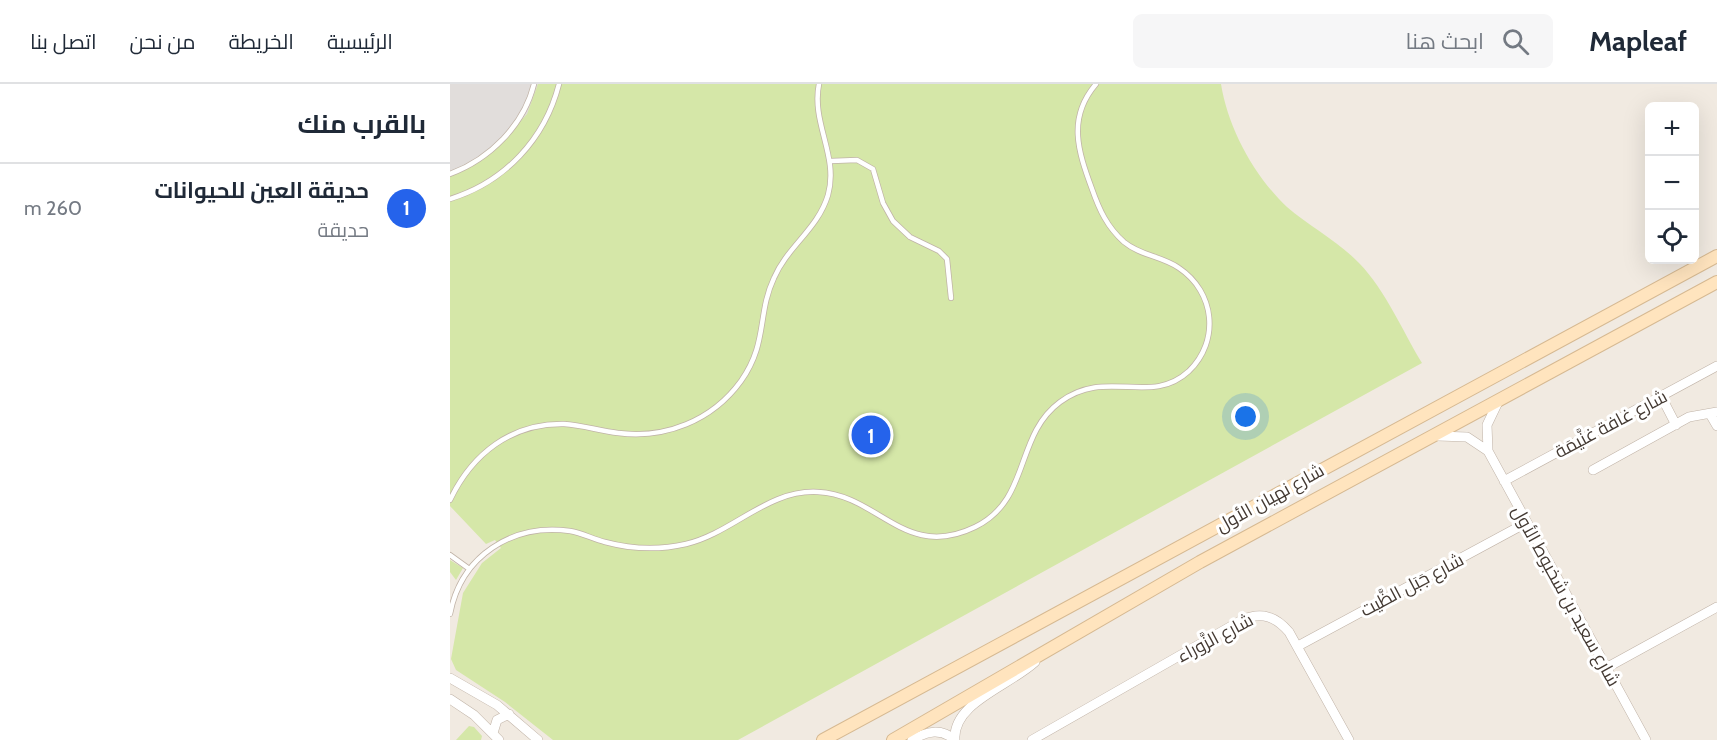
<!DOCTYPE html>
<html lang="ar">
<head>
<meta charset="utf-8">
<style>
  body { margin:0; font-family:Cabin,Cairo,sans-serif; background:#f6f6f7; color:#1f2937; direction:rtl }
  .controls { position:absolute; right:18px; top:18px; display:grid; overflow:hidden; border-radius:9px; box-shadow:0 6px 24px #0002 }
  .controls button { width:54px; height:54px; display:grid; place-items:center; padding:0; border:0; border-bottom:2px solid #e0e1e3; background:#fff; color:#1f2937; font:30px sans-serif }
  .you { position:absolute; left:796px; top:333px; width:21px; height:21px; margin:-15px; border:4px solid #fff; border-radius:50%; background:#1a73e8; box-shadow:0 0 0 9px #1a73e833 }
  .badge { display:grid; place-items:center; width:39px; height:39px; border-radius:50%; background:#2563eb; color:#fff; font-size:20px; font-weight:700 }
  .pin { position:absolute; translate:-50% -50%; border:3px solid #fff; box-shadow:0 2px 6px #0006 }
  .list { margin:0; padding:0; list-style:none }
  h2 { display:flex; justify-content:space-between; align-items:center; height:78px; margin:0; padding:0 24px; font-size:26px }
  h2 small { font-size:20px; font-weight:400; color:#747a83 }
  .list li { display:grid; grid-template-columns:39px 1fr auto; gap:18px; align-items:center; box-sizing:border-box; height:90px; padding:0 24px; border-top:2px solid #e0e1e3 }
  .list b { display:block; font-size:22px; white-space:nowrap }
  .list p { margin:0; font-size:20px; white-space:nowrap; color:#747a83 }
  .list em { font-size:20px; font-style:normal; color:#747a83 }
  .icon { flex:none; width:33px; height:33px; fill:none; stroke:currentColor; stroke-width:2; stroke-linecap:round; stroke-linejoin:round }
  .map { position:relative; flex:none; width:1267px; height:656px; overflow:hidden; direction:ltr }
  header { display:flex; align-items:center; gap:36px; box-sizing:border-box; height:84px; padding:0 30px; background:#fff; border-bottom:2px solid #e0e1e3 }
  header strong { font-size:28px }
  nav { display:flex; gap:33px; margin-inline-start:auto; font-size:21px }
  .search { width:420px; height:54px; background:#f6f6f7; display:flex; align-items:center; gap:15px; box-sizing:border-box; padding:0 21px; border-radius:9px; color:#747a83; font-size:22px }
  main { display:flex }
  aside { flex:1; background:#fff }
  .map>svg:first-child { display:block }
</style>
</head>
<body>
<header>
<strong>Mapleaf</strong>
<div class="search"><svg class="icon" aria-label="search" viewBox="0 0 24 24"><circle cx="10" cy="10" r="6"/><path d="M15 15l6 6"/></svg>ابحث هنا</div>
<nav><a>الرئيسية</a><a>الخريطة</a><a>من نحن</a><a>اتصل بنا</a></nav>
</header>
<main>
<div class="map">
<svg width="1267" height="656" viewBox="0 0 1267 656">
  <rect width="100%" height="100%" fill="#f1eae1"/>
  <path fill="#d5e7a8" d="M0 0H771C778 44 804 92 837 123 860 143 888 157 909 179 936 207 952 246 972 279L288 656H103L55 618 6 586 1 575 13 509 32 479 51 464 45 456 36 460 0 422Z
    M0 476 13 484 6 496 0 488Z
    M19 642 24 643 32 652 31 656H6Z"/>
  <path fill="#e1dddb" d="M0 0H88L77 30 49 61 19 84 0 92Z"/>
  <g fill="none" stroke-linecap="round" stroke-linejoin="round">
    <defs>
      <path id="lane" d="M381 77 407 76 423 85 433 119 443 137 460 153 489 167 497 175 501 214
        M0 90C40 75 74 41 84 0
        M0 115C55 98 95 55 109 0
        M0 416C22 370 61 339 114 340 132 341 150 347 168 349 215 355 262 337 291 297 318 259 307 230 324 194 337 163 368 145 378 111 389 72 361 39 369 0
        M0 471 18 484
        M0 530C11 472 62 439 120 447 132 449 143 455 155 458 181 465 210 466 236 460 283 449 318 405 368 408 429 411 455 477 525 443 581 416 564 352 610 318 657 283 700 323 739 287 770 257 765 208 729 184 712 172 691 172 674 158 657 143 649 125 642 105 628 67 617 34 646 0"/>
      <path id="street" d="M1211 312 1226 341
        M1048 318 1037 341 1038 367 1196 656
        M1260 330 1267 342
        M988 352 1017 353 1038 367
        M1143 386 1239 333 1267 328
        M1054 397 1267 282
        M848 562 1076 439
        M1156 584 1267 523
        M0 594 47 621 88 656
        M0 615 24 631 49 656
        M43 649 47 636 59 630
        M462 656C477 647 491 644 505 656
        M505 656C502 619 559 602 585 578
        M582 656 792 536C812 527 826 533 839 548L899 656"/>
      <path id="secondary" d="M373 656 1267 172
        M443 656 750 478 1267 198"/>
    </defs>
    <use href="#lane" stroke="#c0b3a7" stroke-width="6"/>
    <use href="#street" stroke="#c0b3a7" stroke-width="10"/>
    <use href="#secondary" stroke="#d6b992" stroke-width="14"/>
    <use href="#lane" stroke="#fff" stroke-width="4.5"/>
    <use href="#street" stroke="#fff" stroke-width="9"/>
    <use href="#secondary" stroke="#ffe4be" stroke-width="12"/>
  </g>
  <g text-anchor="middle" stroke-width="6" stroke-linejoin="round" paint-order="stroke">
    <g font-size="18" fill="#433932" stroke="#fff">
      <text transform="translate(1161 340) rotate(-28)" y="6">شارع غافة غنَّيمَة</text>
      <text transform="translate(820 414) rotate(-29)" y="6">شارع نهيان الأول</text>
      <text transform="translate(962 501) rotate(-28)" y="6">شارع جَبَل الظَّيت</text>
      <text transform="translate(1116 512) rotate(61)" y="6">شارع سعيد بن شخبوط الأول</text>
      <text transform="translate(765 554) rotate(-28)" y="6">شارع الزَّوراء</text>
    </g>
  </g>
</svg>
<div class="controls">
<button>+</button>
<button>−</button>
<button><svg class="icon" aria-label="locate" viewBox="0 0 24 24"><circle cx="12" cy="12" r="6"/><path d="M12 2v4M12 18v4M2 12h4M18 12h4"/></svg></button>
</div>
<div class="you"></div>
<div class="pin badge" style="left:421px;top:351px">1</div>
</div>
<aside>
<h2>بالقرب منك<small></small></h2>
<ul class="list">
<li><span class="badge">1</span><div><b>حديقة العين للحيوانات</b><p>حديقة</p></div><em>260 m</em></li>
</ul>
</aside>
</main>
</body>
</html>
